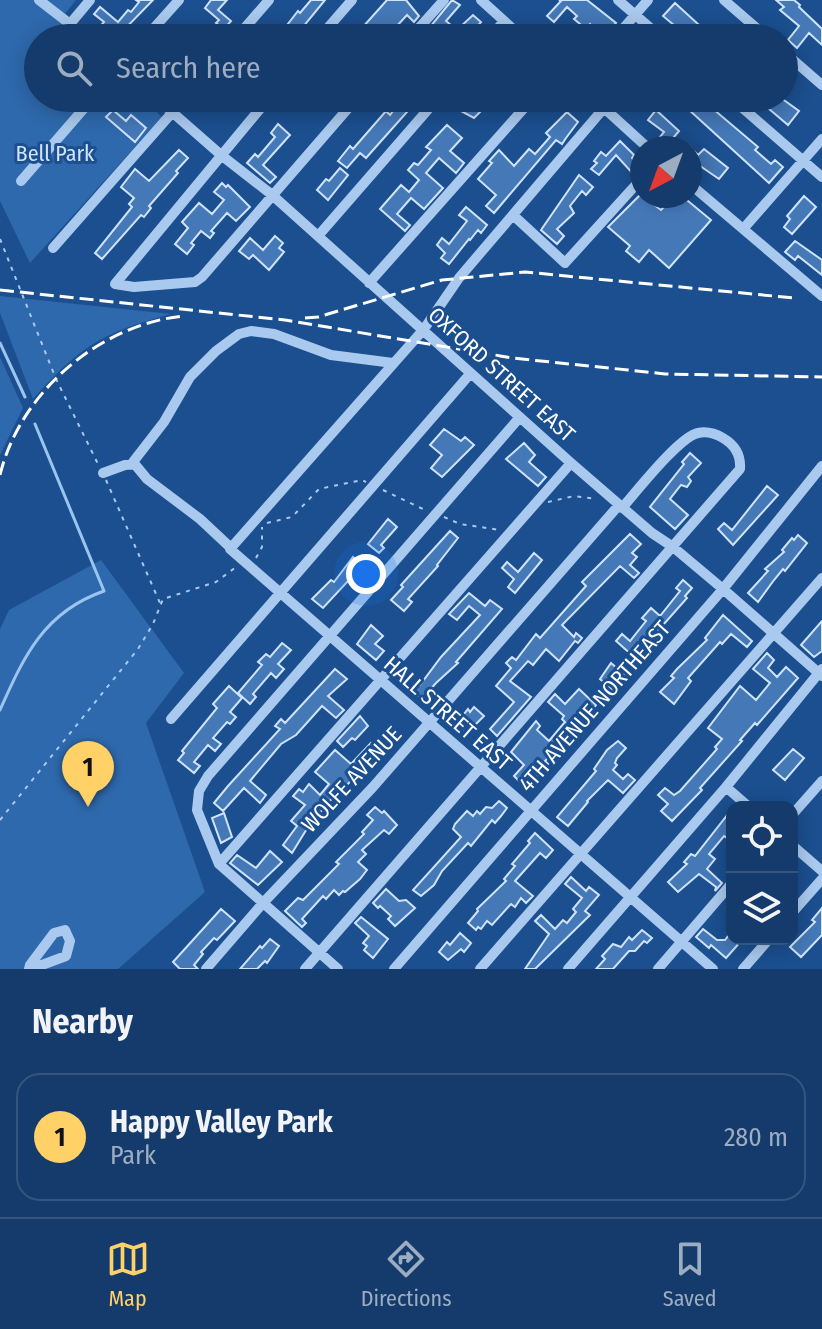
<!DOCTYPE html>
<html lang="en">
<head>
<meta charset="utf-8">
<style>
  body { margin:0; font-family:"Fira Sans Condensed",sans-serif; background:#214673; color:#f1f3f6 }
  .controls { position:absolute; right:24px; bottom:24px; display:grid; overflow:hidden; border-radius:16px; box-shadow:0 4px 20px #0003 }
  .controls button { width:72px; height:72px; display:grid; place-items:center; padding:0; border:0; border-bottom:2px solid #33557e; background:#143b6b; color:#f1f3f6; font:40px sans-serif }
  .compass { position:absolute; left:630px; top:136px; width:72px; height:72px; border-radius:50%; background:#143b6b; box-shadow:0 4px 20px #0003; rotate:221deg }
  .you { position:absolute; left:366px; top:574px; width:28px; height:28px; margin:-20px; border:6px solid #fff; border-radius:50%; background:#1a73e8; box-shadow:0 0 0 12px #1a73e833 }
  .badge { display:grid; place-items:center; width:52px; height:52px; border-radius:50%; background:#ffd166; color:#111; font-size:26px; font-weight:700 }
  .pin { position:absolute; translate:-50% -66px; filter:drop-shadow(0 2px 4px #0008) }
  .pin::after { content:''; position:absolute; top:42px; width:28px; height:24px; background:inherit; clip-path:polygon(0 0,100% 0,50% 100%) }
  .list { margin:0; padding:0; list-style:none }
  h2 { display:flex; justify-content:space-between; align-items:center; height:104px; margin:0; padding:0 32px; font-size:34px }
  h2 small { font-size:26px; font-weight:400; color:#9dadc1 }
  .list li { display:grid; grid-template-columns:52px 1fr auto; gap:24px; align-items:center; box-sizing:border-box; height:128px; margin:0 16px 16px; padding:0 16px; border:2px solid #33557e; border-radius:24px }
  .list b { display:block; font-size:30px; white-space:nowrap }
  .list p { margin:0; font-size:26px; white-space:nowrap; color:#9dadc1 }
  .list em { font-size:26px; font-style:normal; color:#9dadc1 }
  .icon { flex:none; width:44px; height:44px; fill:none; stroke:currentColor; stroke-width:2; stroke-linecap:round; stroke-linejoin:round }
  .map { position:relative; flex:none; width:822px; height:969px; overflow:hidden }
  .search { position:absolute; background:#143b6b; box-shadow:0 4px 20px #0003; left:24px; right:24px; top:24px; height:88px; display:flex; align-items:center; gap:20px; box-sizing:border-box; padding:0 28px; border-radius:44px; color:#9dadc1; font-size:30px }
  .sheet { height:248px; background:#143b6b }
  nav { display:flex; justify-content:space-around; align-items:center; box-sizing:border-box; height:112px; border-top:2px solid #33557e; background:#143b6b; font-size:22px; color:#9dadc1 }
  nav a { display:grid; justify-items:center; gap:4px }
  nav .on { color:#ffd166 }
  .map>svg:first-child { display:block }
</style>
</head>
<body>
<div class="map">
<svg width="822" height="969" viewBox="0 0 822 969">
  <rect width="100%" height="100%" fill="#1b4f8f"/>
  <path fill="#2e69ad" d="M0 0H76L61 19 80 38H38V98H142L162 117 30 263 0 201Z
    M0 296 171 314C101 333 81 346 33 399L0 313Z
    M0 357 23 408 0 455Z
    M101 560 184 673 146 723 205 892 118 969H0V629L9 610Z"/>
  <g fill="none" stroke-linecap="round" stroke-linejoin="round">
    <path stroke="#9cc4f0" stroke-width="3" d="M0 343 25 397
      M0 710C24 656 44 612 104 591L35 424"/>
  </g>
  <path fill="#4478b7" stroke="#cfe3fa" stroke-width="2" d="M136 0H153L116 38H107L97 30 104 22 94 14 100 7 118 22 128 10 131 12 139 2Z
    M211 0H227L218 10 231 21 224 29 216 23 219 20 205 8Z
    M311 0H325L294 38H277L298 11 300 13Z
    M387 0H406L419 16 414 22 407 15 395 28 398 31 392 38 388 34 385 38H361L367 32 362 28Z
    M452 0 460 5 446 21 457 30 473 15 481 22 471 34 475 38H453L444 29 436 38H421Z
    M559 0H587L616 23 604 37 590 24 586 29 574 19 577 16 567 7 554 22 547 16 561 1Z
    M776 0H794L800 5 799 7 822 29V45L809 33 797 48 788 40 799 26 780 10 784 7Z
    M675 3 698 24 687 36 663 16Z
    M403 98H419L422 102 418 107 414 104 366 158 360 153 347 168 338 161 350 146 353 149 386 111 390 115Z
    M469 98H492L496 101 489 109 486 106 474 118 459 110Z
    M676 98H697L710 110 712 108 758 147 755 150 771 164 775 160 783 167 769 183Z
    M756 98H781L799 111 788 125Z
    M113 110 126 121 131 115 146 128 135 142 106 117Z
    M656 110 679 131 668 144 660 137 664 132 648 120Z
    M567 112 578 122 566 138 562 144 556 140 494 213 486 206 496 195 478 179 492 163 489 161 499 150 514 166 529 149 535 154 550 137 546 133Z
    M278 124 290 135 263 165 276 177 270 183 247 163 255 154 258 157 275 137 271 133Z
    M447 125 462 138 450 151 464 163 456 173 439 158 426 173 443 188 424 209 411 198 397 214 410 225 405 231 380 209 401 185 409 192 419 180 408 170 414 163 418 165 431 150 426 147Z
    M620 141 634 155 632 158 642 169 634 175 616 155 599 175 591 169 597 163 594 161 601 152 606 156Z
    M690 147 698 155 704 149 728 168 719 179 690 159Z
    M179 150 188 158 176 171 178 173 149 206 151 208 144 217 141 215 102 259 95 253 132 207 129 204 134 198 121 187 135 169 149 181Z
    M340 168 348 175 328 200 317 190 326 179 329 181Z
    M579 175 593 187 586 195 582 191 570 206 574 213 557 229 564 236 557 244 541 230Z
    M222 183 226 187 228 185 250 207 236 221 227 213 211 231 214 233 210 238 201 231 191 243 194 245 187 254 175 244 188 228 182 222 199 203 212 214 224 200 214 192Z
    M642 193V196L661 210 674 196H682L711 220 669 268 649 250 639 262 626 251 630 246 608 227Z
    M804 196 816 207 792 234 784 227 790 219 787 216Z
    M466 207 487 225 481 233 478 230 470 240 469 239 449 264 441 258 445 253 437 245 442 238 449 244 467 221 459 215Z
    M275 236 283 243 279 248 284 252 269 270 253 255 249 259 239 251 250 238 263 250Z
    M795 241 822 260V275L798 256 795 260 785 252Z
    M444 429 461 441 465 437 474 445 442 477 431 468 442 455 430 445Z
    M524 443 535 455 529 462 546 477 538 486 506 459Z
    M690 453 701 463 688 477 691 481 687 487 681 485 670 499 688 515 675 529 650 507 684 464 682 462Z
    M767 486 778 495 733 545 718 529 724 523 732 530Z
    M388 519 397 527 381 545 384 548 379 553 368 544Z
    M450 531 458 538 437 565 438 566 408 599 412 602 404 611 391 600 403 587 401 585Z
    M630 534 641 544 632 553 637 557 630 565 639 573 634 578 620 566 562 625 574 637 576 633 582 638 578 643 575 641 559 661 546 649 533 665 528 661 510 681 531 697 497 736 490 729 514 702 496 686 511 668 506 663 512 657 516 660 536 634 540 638 586 586 582 582Z
    M798 535 807 543 785 571 783 569 774 580 758 602 748 593 768 571 765 569 784 552 782 550 792 538 794 540Z
    M534 553 542 560 515 593 508 587 514 579 502 568 507 562 518 572Z
    M353 557 362 566 323 608 312 599 331 580 334 582Z
    M683 580 692 588 685 596 687 598 655 634 650 644 646 641 633 656 616 641 622 634 630 641 646 621 642 618 651 608 660 616 680 591 676 588Z
    M469 593 485 606 490 600 502 609 456 662 458 663 436 683 428 692 431 694 425 702 410 689 416 681 420 685 441 657 480 615 469 606 457 620 449 614Z
    M723 615 752 641 747 647 731 634 722 644 720 642 688 678 691 681 674 704 660 692 674 678 671 676 677 669 707 640 705 638Z
    M822 621V651L814 657 801 645Z
    M371 625 383 636 375 644 384 651 376 660 357 644Z
    M282 643 291 650 278 664 284 669 276 678 271 673 253 694 256 697 250 704 238 693 262 665 258 662 266 654 270 657Z
    M767 653 774 660 768 668 777 677 786 667 798 678 757 725 755 723 740 740 742 741 700 788 702 790 672 821 661 811 668 804 658 795 665 788 674 795 680 791 717 749 715 747 722 739 708 728 740 686 756 700 770 683 753 669Z
    M611 663 625 675 614 691 600 679Z
    M335 669 347 679 328 696 344 710 336 718 322 706 296 735 281 744 250 781 266 795 260 803 244 788 223 811 214 803 228 786 280 729 275 726 281 719 285 723Z
    M229 686 242 698 230 712 236 717 230 724 227 722 213 738 221 744 215 751 208 745 194 762 200 766 194 773 178 760 184 753 182 751 217 708 213 704Z
    M579 689 596 705 567 742 558 747 545 761 548 764 526 788 514 776 524 765 511 752 536 721 540 726 537 730 549 741 565 722 562 719 564 716 548 702 555 694 565 704Z
    M474 707 484 716 464 736 450 725 456 716 460 719 468 709 470 712Z
    M360 716 368 726 355 740 352 738 343 747 337 741Z
    M618 741 626 748 617 758 615 763 617 765 613 770 623 779 628 774 635 780 623 793 608 780 587 801 588 802 568 826 557 817 596 771 594 769 607 750Z
    M371 743 379 750 347 785 339 790 308 827 292 853 283 845 297 826 291 821 305 805 293 796 299 789 303 792 309 784 320 795 329 784 315 772 335 750 351 764Z
    M793 749 804 758 785 780 773 770Z
    M499 801 507 808 501 816 495 823 492 820 471 846 468 843 442 871 434 885 421 896 413 890 461 837 453 829 455 824 467 811 473 816 477 811 480 814 486 807 492 808Z
    M375 807 382 813 384 811 397 825 389 834 384 830 362 850 366 854 358 862 367 870 360 879 345 892 343 891 339 895 334 890 326 899 323 896 302 919 306 923 302 927 285 911 298 898 303 900 339 864 336 862 364 834 362 832 373 820 367 815Z
    M732 809V832L727 838 724 836 709 854 715 859 707 869 722 883 715 891 716 887 699 874 678 892 668 882 687 864 684 862 691 854 695 856Z
    M224 813 232 837 221 843 212 818Z
    M535 833 553 850 546 858 540 853 515 881 533 896 526 903 521 898 515 907 511 904 492 925 487 921 481 929 478 927 476 930 468 923 478 911 477 909 506 881 504 879 515 866 512 864 530 843 528 841Z
    M270 851 282 862 258 885 230 863 237 855 256 868Z
    M571 877 586 891 589 887 599 895 585 911 590 915 535 969H525L549 934 535 921 541 915 555 929 563 920 567 923 576 912 573 909 582 898 565 884Z
    M386 889 399 901 406 900 415 908 395 926 388 919 391 916 380 906 378 908 373 903Z
    M822 908V935L801 957 790 947 815 922 812 920Z
    M221 909 235 921 217 940 214 938 201 952 203 954 194 965 198 969H180L173 962Z
    M361 917 388 939 373 958 364 950 367 946 363 943 369 936 355 923Z
    M703 929 717 940H725L732 931V939H743L726 958 711 945 709 948 696 937Z
    M642 930 652 938 647 943 644 941 635 951H629L613 969H596L605 959 602 956 613 944 621 947 629 937 632 940Z
    M460 933 471 943 464 952 461 949 448 960 439 952 447 942 450 945Z
    M270 939 279 946 267 963 265 961 257 969H240L260 946 262 948Z"/>
  <g fill="none" stroke-linecap="round" stroke-linejoin="round">
    <path stroke="#a9c9ee" stroke-width="2" stroke-dasharray="4 6" stroke-linecap="butt" d="M0 239 56 379 98 464
      M106 480 160 603
      M383 490 427 511
      M548 502 574 496 597 499
      M444 517 460 524 500 530
      M267 523 292 517 319 489 362 480 366 482
      M256 558 262 547V527
      M0 820 138 649 153 624 163 599 216 582 236 567"/>
    <path stroke="#a9c9ee" stroke-width="10" d="M39 0 70 24
      M481 0 523 38
      M618 0 662 38
      M724 0 768 38
      M85 38 70 24 90 0
      M145 38 179 0
      M236 38 269 0
      M319 38 352 0
      M410 38 444 0
      M490 38 504 21
      M615 38 648 0
      M784 52 822 85
      M156 98 221 155 271 194 571 463 652 533 673 547 723 589 822 676
      M269 98 115 284 134 287 195 282 202 277 357 98
      M593 98 648 148
      M731 98 822 177
      M604 108 459 278 424 329 230 549 713 969
      M21 181 93 98
      M690 184 822 296
      M513 215 565 263 642 178
      M744 228 822 139
      M318 236 438 98
      M53 248 185 98
      M369 283 533 98
      M103 473 125 465 135 464
      M231 548 200 519 147 479 133 462 164 422 190 377 216 351 239 334 251 331 274 334 331 355 393 363
      M171 719 470 374
      M726 787 749 807
      M792 815 822 781
      M792 845 822 871
      M219 864 571 463
      M792 913 822 879
      M29 969 30 965 54 933 65 930 70 941 66 956 42 965H30
      M206 969 263 903 373 787 619 505
      M305 969 740 469C741 455 735 445 723 438 716 434 707 431 698 433 679 437 637 491 622 508
      M338 969 219 864 197 810 199 791 208 776 520 417
      M394 969 723 589 822 466
      M480 969 822 578
      M568 969 726 787 822 669
      M658 969 732 883
      M743 969 769 939"/>
    <path stroke="#fff" stroke-width="3" stroke-dasharray="14 6" stroke-linecap="butt" d="M0 290 285 320 512 358 628 370 665 374 822 377
      M305 318 318 317 442 280 525 272 794 298
      M0 475C20 392 100 324 184 316"/>
  </g>
  <g text-anchor="middle" stroke-width="6" stroke-linejoin="round" paint-order="stroke">
    <g font-size="22" fill="#cfe3fa" stroke="#1b4f8f">
      <text x="55" y="161">Bell Park</text>
    </g>
    <g font-size="22" fill="#fff" stroke="#1b4f8f">
      <text transform="translate(502 374) rotate(42)" y="8">OXFORD STREET EAST</text>
      <text transform="translate(594 706) rotate(-49)" y="8">4TH AVENUE NORTHEAST</text>
      <text transform="translate(448 713) rotate(41)" y="8">HALL STREET EAST</text>
      <text transform="translate(351 779) rotate(-47)" y="8">WOLFE AVENUE</text>
    </g>
  </g>
</svg>
<div class="controls">
<button><svg class="icon" aria-label="locate" viewBox="0 0 24 24"><circle cx="12" cy="12" r="6"/><path d="M12 2v4M12 18v4M2 12h4M18 12h4"/></svg></button>
<button><svg class="icon" aria-label="layers" viewBox="0 0 24 24"><path d="M12 4l9 5-9 5-9-5zM3 14l9 5 9-5"/></svg></button>
</div>
<svg class="compass" viewBox="-18 -18 36 36"><path d="M0-13l5 13h-10z" fill="#e53935"/><path d="M0 13l5-13h-10z" fill="#9dadc1"/></svg>
<div class="you"></div>
<div class="pin badge" style="left:88px;top:807px">1</div>
<div class="search"><svg class="icon" aria-label="search" viewBox="0 0 24 24"><circle cx="10" cy="10" r="6"/><path d="M15 15l6 6"/></svg>Search here</div>
</div>
<section class="sheet">
<h2>Nearby<small></small></h2>
<ul class="list">
<li><span class="badge">1</span><div><b>Happy Valley Park</b><p>Park</p></div><em>280 m</em></li>
</ul>
</section>
<nav>
<a class="on"><svg class="icon" aria-label="map" viewBox="0 0 24 24"><path d="M3 6l6-2 6 2 6-2v14l-6 2-6-2-6 2zM9 4v14M15 6v14"/></svg>Map</a>
<a><svg class="icon" aria-label="directions" viewBox="0 0 24 24"><path d="M12 3l9 9-9 9-9-9zM9 14v-3h6M13 9l2 2-2 2"/></svg>Directions</a>
<a><svg class="icon" aria-label="saved" viewBox="0 0 24 24"><path d="M7 4h10v16l-5-4-5 4z"/></svg>Saved</a>
</nav>
</body>
</html>
